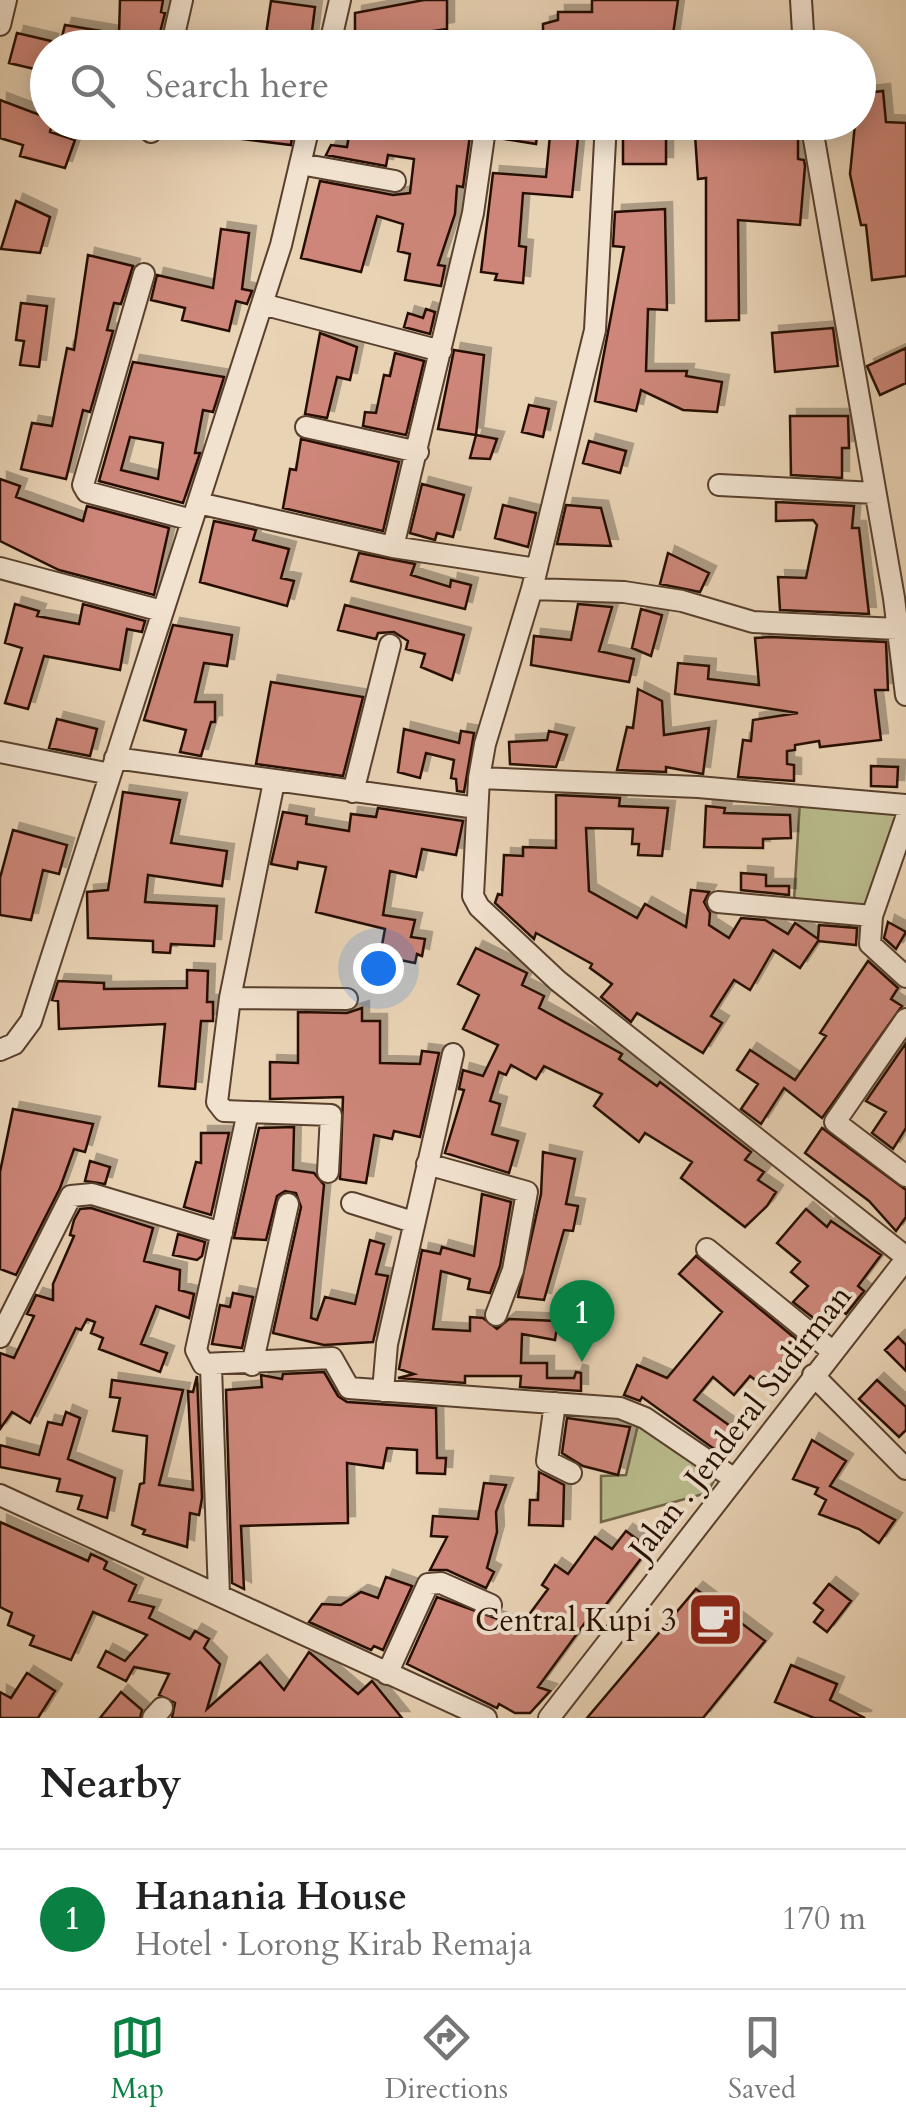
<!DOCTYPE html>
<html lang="en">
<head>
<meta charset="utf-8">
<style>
  body { margin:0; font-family:Cardo,serif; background:#f6f6f6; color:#222 }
  .you { position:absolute; left:378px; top:968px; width:35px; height:35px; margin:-25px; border:8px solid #fff; border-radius:50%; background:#1a73e8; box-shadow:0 0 0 15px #1a73e833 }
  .badge { display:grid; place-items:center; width:65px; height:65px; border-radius:50%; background:#0b8043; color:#fff; font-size:32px; font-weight:700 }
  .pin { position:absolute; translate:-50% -82px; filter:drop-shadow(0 2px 5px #0008) }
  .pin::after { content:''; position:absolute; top:52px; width:35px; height:30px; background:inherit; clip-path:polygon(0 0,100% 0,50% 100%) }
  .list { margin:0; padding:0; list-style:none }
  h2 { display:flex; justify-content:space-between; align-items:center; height:130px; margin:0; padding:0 40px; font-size:42px }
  h2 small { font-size:32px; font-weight:400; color:#767676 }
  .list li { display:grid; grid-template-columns:65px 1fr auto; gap:30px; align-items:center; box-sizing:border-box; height:140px; padding:0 40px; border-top:2px solid #e0e0e0 }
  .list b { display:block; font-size:38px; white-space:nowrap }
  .list p { margin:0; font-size:32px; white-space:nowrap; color:#767676 }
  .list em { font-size:32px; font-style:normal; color:#767676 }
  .icon { flex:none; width:55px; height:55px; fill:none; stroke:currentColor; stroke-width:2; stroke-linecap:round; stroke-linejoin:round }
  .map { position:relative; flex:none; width:906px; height:1718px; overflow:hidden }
  .search { position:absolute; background:#fff; box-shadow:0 5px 25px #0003; left:30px; right:30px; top:30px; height:110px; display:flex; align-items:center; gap:25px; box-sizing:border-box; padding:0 35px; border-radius:55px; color:#767676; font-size:38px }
  .sheet { height:270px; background:#fff }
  nav { display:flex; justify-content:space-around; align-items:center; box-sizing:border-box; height:140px; border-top:2px solid #e0e0e0; background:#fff; font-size:28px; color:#767676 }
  nav a { display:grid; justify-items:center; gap:5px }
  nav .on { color:#0b8043 }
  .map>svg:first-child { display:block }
</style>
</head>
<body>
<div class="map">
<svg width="906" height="1718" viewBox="0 0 906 1718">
  <defs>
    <filter id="shadow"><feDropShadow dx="7" dy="-7" stdDeviation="0" flood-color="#0004"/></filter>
  </defs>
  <rect width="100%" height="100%" fill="#e9d3b5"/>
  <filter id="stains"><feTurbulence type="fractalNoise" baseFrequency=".002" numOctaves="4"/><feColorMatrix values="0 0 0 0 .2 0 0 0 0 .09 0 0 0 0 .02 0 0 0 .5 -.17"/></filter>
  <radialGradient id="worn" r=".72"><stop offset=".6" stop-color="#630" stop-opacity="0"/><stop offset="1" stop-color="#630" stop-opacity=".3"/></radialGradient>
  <path fill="#b9bb8c" stroke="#706546" stroke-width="2.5" d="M800 801 897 811 867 909 794 900Z
    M638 1425 709 1467 715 1479 707 1493 601 1522V1476L626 1475Z"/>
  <path fill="#cd8679" stroke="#270f00" stroke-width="2.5" fill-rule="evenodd" filter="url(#shadow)" d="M120 0H163L161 12 165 13 156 48H59L65 25 119 34Z
    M424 0H447V29L392 37 393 48H355V13Z
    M592 0H678L671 48H628L630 38 584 37V48H543V24L558 20V12H592Z
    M271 1 315 7 310 47 265 41Z
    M17 33 51 41 43 71 9 63Z
    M883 91 886 122 906 123V276L872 280 866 225H861L850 174 858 94Z
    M0 100 48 118 53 122 50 132 75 140 65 168 20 156 23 145 0 138Z
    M202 122H294L291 145 202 134Z
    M355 122H415L470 135 463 187 457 186 455 214 438 265 445 266 441 286 405 280 410 254 398 251 403 224 377 216 361 272 301 258 320 181 393 195 410 193 414 159 388 155 386 166 326 155 331 145 347 147 349 136 356 137Z
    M500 122H539L536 144 498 138Z
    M746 126 798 129V159L804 160 805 166 800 225 738 220 739 320 706 321V178L698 179 695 135 746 131Z
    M623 129H666V164H623Z
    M550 135 578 138 572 197 523 193 519 246 526 247 523 283 495 280 497 274 481 272 493 173 546 177Z
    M16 201 50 217 40 253 1 249Z
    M665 209 667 310 648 309 646 371H687L686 376 722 382 717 412 683 410 641 390 636 411 595 401 624 247 613 246 615 212Z
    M221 229 249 233 242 289 252 291 247 304 236 301 229 331 182 320 185 308 151 300 157 275 213 288Z
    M88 255 133 266 121 304 114 303 107 330 113 331 90 412 83 410 66 479 21 469 32 423 52 426 67 348 74 350Z
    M21 303 47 306 39 367 20 365 24 341 16 340Z
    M426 309 435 312 430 334 404 327 408 313 423 318Z
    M833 328 838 366 775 372 772 333Z
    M320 333 357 347 350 380 337 377 327 418 305 414Z
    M906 348V383L880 395 867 366Z
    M454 350 484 355 476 435 438 429Z
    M395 353 424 361 406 435 363 426 365 412 376 413 384 375 390 376Z
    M133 362 224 377 213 412 203 410 195 453H200L183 503 99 481ZM130 437 163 443 158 479 121 470Z
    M529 405 549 409 543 437 522 432Z
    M790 416H848L849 448H842V478L791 475Z
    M476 435 497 439 490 459 470 458Z
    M301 439 399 462 383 531 283 508 290 469 296 470Z
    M589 441 626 451 620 473 583 463Z
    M0 479 20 486 16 497 83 521 87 506 169 528 154 595 59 570 0 541Z
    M422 484 464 495 453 537 437 533 435 540 410 533Z
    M776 502 854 506 852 528H859L869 614 780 610 778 577 806 578 817 525 813 520 776 521Z
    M503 505 536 513 528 547 495 538Z
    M566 505 601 508 611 546 557 544Z
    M214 521 256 530 253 540 289 549 281 578 294 581 287 606 200 582Z
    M359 553 415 564 411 575 450 587 451 580 471 585 465 609 351 581Z
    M668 553 709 573 700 592 660 584Z
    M15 604 39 611 37 616 79 624 83 604 145 621 142 632 127 629 120 670 44 656 28 709 5 703 22 648 5 643Z
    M578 604 612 607 599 651 634 659 629 682 531 665 534 636 571 640Z
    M345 605 464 635 452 680 421 667 425 654 406 649 408 641 394 632 378 633 376 639 338 630Z
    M641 609 662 615 651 656 632 648Z
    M173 625 232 635 227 666 204 663 195 702H215V722H211L201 756 180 752 186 730 144 720Z
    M770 637 886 642 888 690H875L881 740 820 747 819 741 795 745V750L787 751V764L794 765V781L738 777 743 740 751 741 753 720 798 713 675 694 678 663 709 666 708 679 759 685 755 638Z
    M271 682 363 697 343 776 256 764Z
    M638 689 662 701 664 735 709 728 703 774 666 767V772L617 770 627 727 633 728Z
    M57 719 97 729 90 756 49 748Z
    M404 729 459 743 461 731 474 733 464 792 457 791 456 779 451 778 454 760 426 753 420 778 398 772Z
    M549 731 567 735 556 767 510 764 509 742 547 740Z
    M871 766 898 767 897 787 871 786Z
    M123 792 180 800 171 843 227 851 222 886 148 875 145 902 217 906 214 946 171 944 170 953 153 952V941L88 938 87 892 108 890Z
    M556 795 620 798 619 806 668 808 662 856 638 855 639 844H632L633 829 586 828 589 891 637 918 645 904 686 927 691 890 709 892 704 902 710 913 709 925 729 938 741 918 765 920 788 934 795 923 818 939 819 925 857 928 856 945 818 941 800 968 773 950 750 990 734 980 711 1016 722 1023 703 1053 637 1013 631 1022 601 997 612 984 590 968 592 964 536 933 534 939 495 903 498 894 502 895 504 855 523 856V847L556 848Z
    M706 806 725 808 724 813 790 815 791 838 763 839V848L704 847Z
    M378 808 463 821 456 855 422 849 416 877 390 871 383 915 415 920 411 937 425 939 422 956 417 954 415 963 380 956 385 929 316 912 326 867 298 862 297 869 271 864 283 812 307 816 306 824 349 831 351 814 376 817Z
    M13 830 67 845 59 874 43 870 31 920 0 915V878Z
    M741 873 766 875V886H789V895L741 890Z
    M888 922 906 932 896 949 884 938Z
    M476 948 527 973 522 985 544 996 539 1008 622 1054 619 1059 657 1086 660 1082 751 1152 745 1160 764 1172 758 1180 776 1192 767 1206 745 1227 681 1178 692 1162 645 1133 639 1142 594 1106 602 1094 544 1066 536 1079 511 1065 506 1075 499 1072 490 1101 500 1104 492 1134 518 1141 509 1173 445 1153 464 1090 459 1089 463 1070 483 1076 498 1045 463 1029 479 995 458 984Z
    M868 961 898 988 891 999 902 1006 822 1118 784 1088 761 1124 741 1109 758 1084 737 1070 750 1050 795 1080 826 1036 820 1033Z
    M187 970 208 971 207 1002H213V1021H201L195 1089 159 1086 165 1024 59 1029 58 1001 52 1000 58 981 104 983V989L187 988Z
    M362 1008V1021H380V1063L420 1064 422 1051 439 1053 420 1137 394 1131 392 1139 374 1135 366 1183 340 1179 343 1097 270 1099V1062L298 1063V1012L347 1013Z
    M906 1043V1128L893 1149 872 1133 886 1112 866 1101Z
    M13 1109 93 1124 85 1152 74 1149 60 1188 16 1275 0 1269V1172Z
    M294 1127 293 1170 314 1173 324 1185 311 1318 317 1320 325 1297 355 1304 370 1240 384 1244 376 1274 388 1276 373 1342 324 1345 273 1333 301 1207 296 1193 285 1191 277 1196 266 1240 234 1238 259 1128Z
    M822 1128 906 1190V1217L896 1231 869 1201 805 1153Z
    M201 1133H229L211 1215 184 1207 196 1162 201 1163Z
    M543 1152 575 1159 566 1204 578 1206 573 1231 564 1230 544 1300 518 1297 541 1194Z
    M90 1161 110 1167 105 1184 85 1181Z
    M482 1194 511 1202 500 1266 490 1293 468 1289 470 1279 441 1271 433 1329 470 1331V1317L483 1318 497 1329 509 1319 558 1321 555 1340 522 1334 521 1363H547V1378H574L576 1372 581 1373V1391L520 1387 521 1376H465V1383L398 1378 414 1374 399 1369 422 1250 440 1254 442 1247 474 1256Z
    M91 1208 153 1228 144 1261 180 1270 179 1290 194 1294 189 1318 156 1306 141 1344 167 1353 160 1372 99 1349 103 1338 91 1333 95 1322 87 1319 81 1330 76 1328 30 1423 12 1412 0 1429V1353L14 1358 34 1316 27 1314 36 1295 53 1300V1284L74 1236 70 1235 74 1220 80 1209Z
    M806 1209 827 1227 831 1221 881 1255 858 1286 864 1291 846 1314 831 1303 816 1320 793 1302 808 1286 791 1272 800 1262 777 1243Z
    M178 1234 205 1242 202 1256 197 1260 173 1255Z
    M696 1256 809 1350 794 1368 784 1360 763 1386 750 1376 734 1395 713 1377 694 1400 733 1428 717 1451 642 1397 640 1401 624 1395 637 1365 667 1378 722 1312 679 1274Z
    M233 1293 253 1297 242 1348 212 1344 220 1305 230 1307Z
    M898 1337 906 1345V1371L885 1350Z
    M324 1372 338 1396 347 1402 436 1408 437 1458H446L445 1474 417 1473V1450L387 1448 383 1468 347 1463 348 1523 241 1526 244 1589 232 1583 226 1390 262 1387 261 1375 282 1379 283 1374Z
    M197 1376 202 1498 199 1515 190 1513 187 1547 143 1534 145 1530 132 1525 140 1484 144 1483 147 1436 113 1431 120 1398 110 1397 112 1380 183 1390 159 1485 193 1490 188 1391 193 1392Z
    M877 1380 906 1407V1430L899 1437 859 1399Z
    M66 1412 80 1418 68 1459 115 1478 107 1518 78 1509 82 1496 57 1491 60 1479 0 1467V1445L39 1455 48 1422 62 1425Z
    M567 1418 630 1427 618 1475 583 1466 562 1453Z
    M812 1440 846 1461 830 1486 895 1520 879 1543 859 1529 819 1514 826 1500 815 1494 818 1488 793 1479Z
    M539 1472 564 1485 563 1526 529 1525 530 1500H538Z
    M484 1483 506 1485 496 1512 497 1532 487 1568 494 1572 486 1588 447 1570H430L447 1537 431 1536 433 1516 478 1519Z
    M0 1522 88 1561 91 1554 102 1559 107 1562 104 1569 136 1585 129 1601 154 1607 149 1618 190 1639 195 1631 209 1639 204 1648 220 1664 207 1709 260 1662 284 1690 309 1652 358 1694 372 1681 402 1718H172L175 1703 159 1695 169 1674 134 1667 126 1681 98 1667 106 1651 125 1661 147 1635 93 1612 71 1660 30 1645 34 1636 8 1625 12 1613 0 1607Z
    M626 1531 649 1548 595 1619 590 1616 538 1687 550 1691 530 1713H515L499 1704 497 1708 407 1664 437 1597 520 1627 548 1589 542 1585 555 1565 568 1574 595 1537 612 1549Z
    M386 1577 412 1586 383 1650 374 1646 371 1650 309 1622 322 1604 341 1605 361 1592 378 1598Z
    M829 1584 851 1601 827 1632 814 1622 823 1610 814 1603Z
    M696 1589 765 1641 703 1718H587Z
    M791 1665 837 1684 830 1700 865 1718H814L775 1702Z
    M27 1673 55 1691 38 1718H0V1692L11 1698Z
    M121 1692 142 1710 140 1718H100Z"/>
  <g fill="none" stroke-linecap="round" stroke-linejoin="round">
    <defs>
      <path id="minor" d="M801 0 804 48
        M0 25 6 0
        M171 48 182 0
        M329 48 340 0
        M606 122 595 330 532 589 485 744 479 778 473 896 479 907 558 981 906 1257
        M811 122 894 598 906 695
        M151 132 153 122
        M300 164 395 181
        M144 274 83 485 87 492 192 520
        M262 304 441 351
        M306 427 418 452
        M719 485 875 493
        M198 503 393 547 537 569
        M393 547 473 213 486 122
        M0 568 162 611
        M532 589 624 592 682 601 753 622 897 629
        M0 752 110 774
        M115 758 477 808
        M479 778 698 787 906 805
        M274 782 230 998 217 1102 224 1111 331 1115 328 1172
        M353 792 390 645
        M906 818 872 916 870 944 906 977
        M718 902 872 916
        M230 998 347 999
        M906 1019 835 1122 906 1176
        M0 1050 14 1044 31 1021 281 245 310 122
        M248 1112 196 1350 203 1364 332 1358 349 1388 620 1408 645 1418 733 1478
        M427 1164 527 1192 513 1270 496 1315
        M352 1203 413 1222
        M707 1249 832 1351
        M0 1337 71 1196 92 1194 222 1233
        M252 1365 288 1204
        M211 1367 219 1595
        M813 1375 906 1469
        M383 1391 387 1344 453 1054
        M555 1403 547 1461 571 1473
        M0 1495 486 1718
        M387 1674 428 1584 441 1583 491 1605
        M153 1718 162 1708
        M549 1718 906 1259"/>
    </defs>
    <use href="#minor" stroke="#58402d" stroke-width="24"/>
    <use href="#minor" stroke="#f1e2cf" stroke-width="20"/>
  </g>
  <defs>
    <symbol id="cafe-square" viewBox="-11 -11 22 22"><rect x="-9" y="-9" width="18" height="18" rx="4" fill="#8f2418" stroke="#f1e2cf"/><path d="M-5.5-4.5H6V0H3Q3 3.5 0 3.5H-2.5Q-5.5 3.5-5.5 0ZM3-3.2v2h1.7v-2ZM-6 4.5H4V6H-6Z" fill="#fff"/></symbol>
  </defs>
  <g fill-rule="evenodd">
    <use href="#cafe-square" x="684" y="1588" width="63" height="63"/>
  </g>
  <g text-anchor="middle" stroke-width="8" stroke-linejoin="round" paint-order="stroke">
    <g font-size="32" fill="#270f00" stroke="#f1e2cf">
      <text transform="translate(740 1422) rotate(-52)" y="11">Jalan . Jenderal Sudirman</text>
    </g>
    <g font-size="32" fill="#270f00" stroke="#f1e2cf" text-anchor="end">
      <text x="677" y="1631">Central Kupi 3</text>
    </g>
  </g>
  <rect width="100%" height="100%" filter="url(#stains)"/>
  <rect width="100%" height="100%" fill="url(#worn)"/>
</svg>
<div class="you"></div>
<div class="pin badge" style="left:582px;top:1362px">1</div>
<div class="search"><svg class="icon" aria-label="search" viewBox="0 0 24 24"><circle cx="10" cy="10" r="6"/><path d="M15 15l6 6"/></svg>Search here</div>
</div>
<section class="sheet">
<h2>Nearby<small></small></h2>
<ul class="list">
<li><span class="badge">1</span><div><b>Hanania House</b><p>Hotel · Lorong Kirab Remaja</p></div><em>170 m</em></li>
</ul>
</section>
<nav>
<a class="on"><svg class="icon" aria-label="map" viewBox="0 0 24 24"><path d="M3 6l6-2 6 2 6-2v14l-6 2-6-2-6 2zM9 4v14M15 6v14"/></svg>Map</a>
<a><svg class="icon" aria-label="directions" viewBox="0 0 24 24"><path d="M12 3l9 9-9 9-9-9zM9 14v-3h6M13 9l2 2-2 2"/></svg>Directions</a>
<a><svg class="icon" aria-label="saved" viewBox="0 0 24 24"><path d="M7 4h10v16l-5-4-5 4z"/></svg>Saved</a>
</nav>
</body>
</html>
